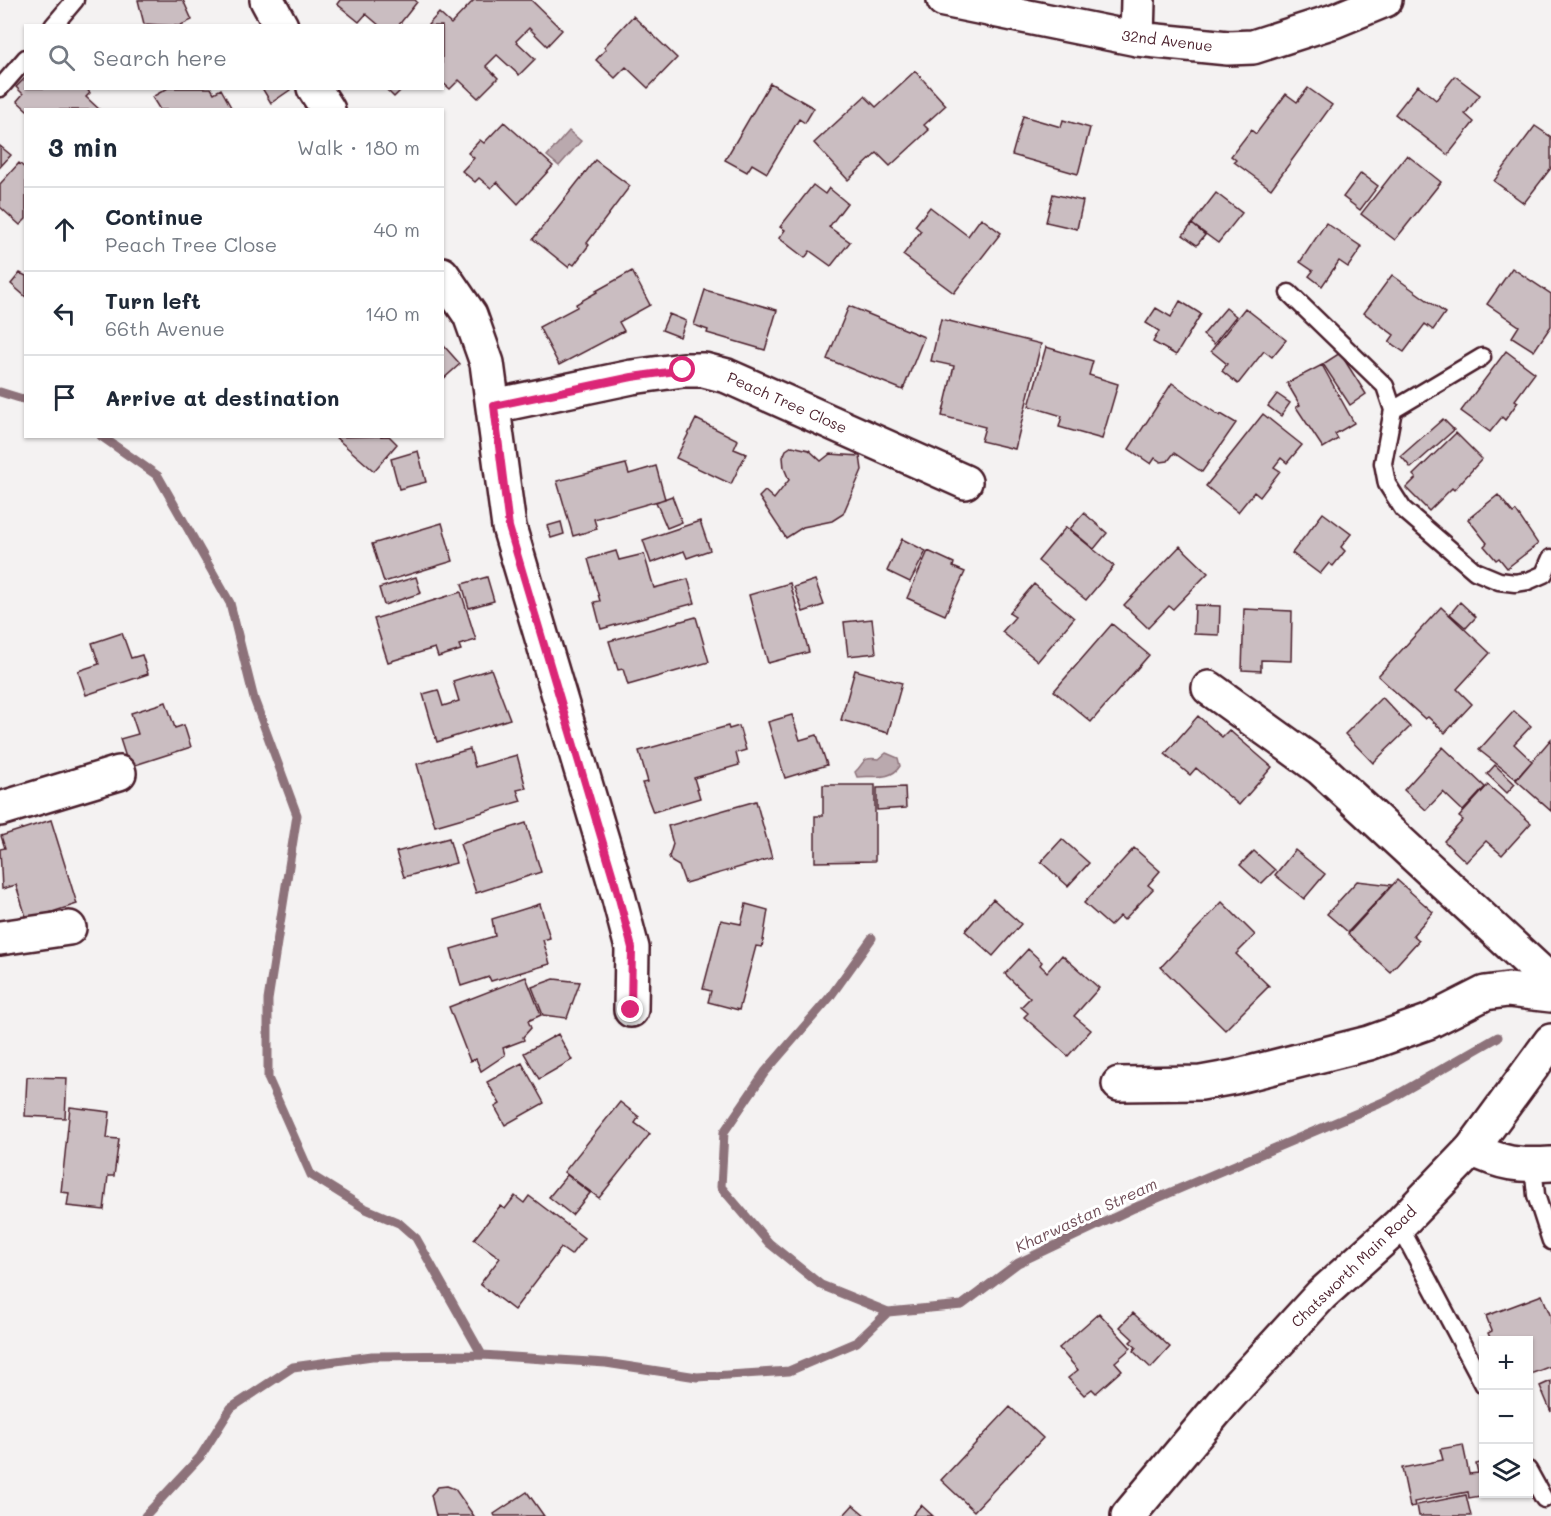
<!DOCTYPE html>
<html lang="en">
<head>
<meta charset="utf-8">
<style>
  body { margin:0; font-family:Mali,sans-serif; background:#f2f2f3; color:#1f2937 }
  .controls { position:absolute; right:18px; bottom:18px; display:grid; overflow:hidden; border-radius:0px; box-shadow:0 2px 4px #0004 }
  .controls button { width:54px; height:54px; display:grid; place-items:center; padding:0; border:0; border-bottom:2px solid #e0e1e3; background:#fff; color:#1f2937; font:30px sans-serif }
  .stop { position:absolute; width:18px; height:18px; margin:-14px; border:4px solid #db2777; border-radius:50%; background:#fff }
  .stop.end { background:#db2777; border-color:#fff; box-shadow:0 2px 6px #0008 }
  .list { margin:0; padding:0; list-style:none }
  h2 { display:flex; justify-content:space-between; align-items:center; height:78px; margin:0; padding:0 24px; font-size:26px }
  h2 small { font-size:20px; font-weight:400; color:#747a83 }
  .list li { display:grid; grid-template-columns:39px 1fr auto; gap:18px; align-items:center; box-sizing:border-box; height:84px; padding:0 24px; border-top:2px solid #e0e1e3 }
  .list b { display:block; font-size:22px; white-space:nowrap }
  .list p { margin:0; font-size:20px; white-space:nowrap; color:#747a83 }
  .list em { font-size:20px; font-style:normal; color:#747a83 }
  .icon { flex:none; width:33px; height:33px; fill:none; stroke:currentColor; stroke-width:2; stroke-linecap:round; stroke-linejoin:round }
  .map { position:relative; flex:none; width:1551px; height:1516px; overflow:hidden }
  .search { position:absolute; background:#fff; box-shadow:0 2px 4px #0004; left:24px; top:24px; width:420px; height:66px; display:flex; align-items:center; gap:15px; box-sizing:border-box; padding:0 21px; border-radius:0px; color:#747a83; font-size:22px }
  .panel { position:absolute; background:#fff; box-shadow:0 2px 4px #0004; left:24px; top:108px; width:420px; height:330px; border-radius:0px }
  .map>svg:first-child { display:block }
</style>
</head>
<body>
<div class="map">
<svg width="1551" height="1516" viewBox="0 0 1551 1516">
  <rect width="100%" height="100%" fill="#f4f2f2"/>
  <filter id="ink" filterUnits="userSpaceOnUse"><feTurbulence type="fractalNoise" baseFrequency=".0167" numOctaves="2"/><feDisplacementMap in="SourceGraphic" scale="12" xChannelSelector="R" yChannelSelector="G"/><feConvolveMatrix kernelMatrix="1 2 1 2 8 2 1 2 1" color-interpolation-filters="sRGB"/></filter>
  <g filter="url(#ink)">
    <path fill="#baa9ae" stroke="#8d727a" stroke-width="1.5" d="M569 131 581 141 559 166 547 156Z
      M886 753 898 758 900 766C891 781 872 775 857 777L855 772C866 762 860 757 879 759Z"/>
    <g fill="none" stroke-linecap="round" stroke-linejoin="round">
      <path stroke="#8d727a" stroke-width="9" d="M0 392 26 400
        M101 436 158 476 230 603 254 699 297 815 268 1000V1078L311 1175 364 1208 399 1223 416 1238 482 1355
        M872 938 830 997 765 1072 724 1132 721 1187 769 1243 821 1285 888 1312 962 1305 1018 1263 1134 1208 1388 1100 1498 1037
        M145 1516 200 1457 231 1408 293 1367 372 1356 482 1355 606 1363 697 1377 789 1371 857 1342 888 1312"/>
    </g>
    <path fill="#cabdc1" stroke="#4a1f2b" stroke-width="1.5" d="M138 0H183L192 20 179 26 144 24Z
      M340 0H415L417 2 398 26H380L366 14 359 22 337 4Z
      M474 0H531L562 30 547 46 529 28 516 41 535 59 519 75 497 55 486 66 498 78 478 98 459 80 450 89 442 82V26H427L439 13 451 24Z
      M633 16 677 58 648 88 626 67 615 78 596 60 606 49 604 47Z
      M915 71 946 105 924 125 929 130 890 166 877 153 848 180 814 143 865 96 876 107Z
      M1455 76 1480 95 1465 114 1474 122 1448 155 1395 114 1418 85 1436 100Z
      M26 77V88H86L90 93 86 97 100 110H27L17 101 23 94 16 87Z
      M770 83 814 108 805 123 799 119 767 173 752 164 747 172 725 160Z
      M168 88H211L214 93 221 89 232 109 160 110 152 97Z
      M262 88H289L290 90 271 103Z
      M385 88H403L394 97Z
      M1308 88 1332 105 1271 189 1234 162 1236 160 1231 156 1251 130 1256 134 1286 94 1297 102Z
      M1023 116 1061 127 1063 120 1090 128 1078 174 1012 155Z
      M504 122 553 166 518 204 497 182 491 188 479 178 475 182 462 171 474 158 468 153 480 140 484 143Z
      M1535 126 1551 137V168L1524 203 1494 181Z
      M0 146 11 155 0 167Z
      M1407 155 1441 182 1395 240 1361 214Z
      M595 160 630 186 587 243 589 245 574 265 571 263 568 267 533 239Z
      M19 163 26 169V219L20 225 0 207V184Z
      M1361 173 1378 186 1360 210 1343 197Z
      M813 185 825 194 829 188 847 203 829 227 850 242 831 266 810 251 805 258 779 238 785 230 780 227Z
      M1216 193 1242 213 1218 243 1192 224Z
      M1053 194 1083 201 1077 229 1046 222Z
      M930 207 968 236 981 218 1001 233 954 293 903 255 921 231 915 226Z
      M1326 223 1362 247 1348 267 1339 261 1322 286 1309 276 1313 271 1300 262Z
      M1192 224 1205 235 1197 245 1183 235Z
      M1512 268 1551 294V326L1534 351 1512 337 1519 326 1487 304Z
      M632 271 650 305 619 322 624 331 559 365 539 327 577 307 576 304 597 292 596 291Z
      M20 273 26 276V297L11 284Z
      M1392 275 1445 313 1433 330 1425 324 1404 352 1389 342 1394 335 1364 313Z
      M705 290 777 310 765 350 707 333 708 330 694 325Z
      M1180 301 1201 314 1176 355 1153 342 1159 331 1146 323 1156 308 1171 317Z
      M849 306 924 337 903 390 827 359Z
      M1226 308 1236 316 1214 344 1203 335Z
      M1245 308 1286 340 1272 357 1264 351 1238 384 1222 371 1227 364 1211 351Z
      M669 314 686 321 680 337 662 330Z
      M941 319 1041 344 1015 449 981 441 985 427 942 416 954 366 931 361Z
      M444 346 460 364 442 380V347Z
      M1046 347 1093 361 1089 375 1118 384 1102 439 1059 427 1062 416 1029 406Z
      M1506 351 1535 373 1515 400 1518 402 1505 420 1502 417 1490 432 1461 411Z
      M1340 353 1366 394 1350 405 1323 364Z
      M1322 365 1354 423 1335 434 1338 439 1323 448 1296 407 1300 405 1287 383Z
      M1172 383 1220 416 1221 414 1236 423 1202 472 1174 453 1168 461 1161 462 1155 458 1151 464 1129 449Z
      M1277 394 1290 403 1281 416 1268 406Z
      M1263 414 1302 445 1287 463 1281 458 1274 467 1280 471 1260 497 1254 492 1238 512 1206 486Z
      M696 419 738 440 734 449 746 454 731 484 676 458Z
      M1443 419 1454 430 1411 468 1401 456Z
      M1456 433 1482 459 1454 490 1452 488 1429 511 1406 488 1416 478 1413 475Z
      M389 436 397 444 374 471 335 437Z
      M792 446 809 450 821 461 830 454 860 456 862 470 843 514 832 521 803 527 786 538 759 497 765 491 774 499 789 480 784 468 783 457 786 450Z
      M418 451 426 482 399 489 391 459Z
      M626 464 629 474 656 466 665 499 594 519 597 529 573 536 557 481Z
      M1498 495 1513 513 1516 511 1538 544 1507 568 1499 558 1496 560 1484 546 1487 543 1468 519Z
      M672 496 682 522 667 528 656 502Z
      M1084 513 1107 533 1094 549 1070 529Z
      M1323 513 1351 534 1341 547 1345 551 1333 566 1329 563 1320 574 1292 553Z
      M700 521 710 550 687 558 684 551 651 563 643 540Z
      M561 522 564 534 551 538 547 526Z
      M442 523 453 561 384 582 372 544Z
      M1066 527 1114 566 1086 600 1038 561Z
      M902 539 926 551 910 582 887 571Z
      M1180 546 1208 573 1173 609 1169 606 1148 628 1124 605Z
      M616 551 619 560 644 554 654 588 688 579 695 603 601 629 594 602 600 601 588 559Z
      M928 551 954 563 953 567 965 572 945 615 907 598Z
      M416 577 421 593 384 605 379 588Z
      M487 577 494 601 469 608 462 584Z
      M815 580 824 605 803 612 794 587Z
      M790 583 809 652 768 663 749 595Z
      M1034 584 1074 618 1038 661 1002 632 1015 617 1009 613Z
      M461 592 476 640 459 645 461 650 438 657 435 648 388 662 374 619Z
      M1460 602 1476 617 1466 628 1450 614Z
      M1195 605 1220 606 1219 635 1194 634Z
      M1441 607 1490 653 1457 689 1472 704 1445 733 1428 717 1425 719 1378 676Z
      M1244 609 1292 611 1291 661 1261 660V671L1242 670Z
      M696 617 709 662 628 685 623 669 618 670 609 641Z
      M872 619 876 653 848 656 844 622Z
      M1112 624 1149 655 1091 722 1054 691Z
      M122 633 131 658 142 655 148 674 86 695 78 671 99 664 92 643Z
      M491 669 510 719 437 742 423 694 438 690 443 706 459 701 453 681Z
      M855 670 902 683 888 733 841 720Z
      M1382 697 1410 727 1373 763 1345 734Z
      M166 702 175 728 184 725 191 747 129 767 120 739 138 734 131 713Z
      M1514 711 1531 726 1514 744 1532 761 1516 779 1479 750Z
      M792 715 800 740 817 735 827 765 785 778 768 722Z
      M1198 716 1222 737 1229 730 1272 767 1239 805 1196 768 1190 775 1165 754Z
      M728 726 729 729 739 726 746 750 736 753 739 765 694 778 700 798 653 812 642 783 648 782 639 751Z
      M1551 739V811L1516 780Z
      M1443 747 1485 787 1463 811 1443 792 1426 810 1404 790Z
      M470 749 475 767 517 755 526 788 517 790 521 801 435 826 417 764Z
      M1495 765 1515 784 1507 793 1487 774Z
      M823 785H875V861L815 862V816H823Z
      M1488 785 1531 823 1502 855 1486 841 1466 862 1444 841 1463 820 1459 817Z
      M905 787 906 808 877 810V788Z
      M756 801 772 858 685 883 679 866 672 862 669 857 673 844 668 826Z
      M51 820 77 904 27 920 16 885 2 889 0 849 5 848 1 836Z
      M526 823 541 872 476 893 460 844Z
      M449 838 456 863 404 877 396 852Z
      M1062 839 1089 863 1068 886 1041 862Z
      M1134 848 1160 871 1148 885 1153 889 1124 920 1120 916 1110 926 1084 903Z
      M1295 850 1325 874 1304 899 1275 875Z
      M1254 851 1275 870 1261 884 1240 865Z
      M1397 880 1433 912 1413 935 1419 940 1390 972 1348 934Z
      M1357 881 1392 885 1348 932 1327 914Z
      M993 899 1021 924 993 956 965 931Z
      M1222 902 1255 935 1236 954 1269 986 1225 1030 1161 967Z
      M540 904 550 938 543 940 550 964 491 981 489 977 461 986 451 949 495 936 492 919Z
      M746 904 768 910 762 947 756 946 739 1010 708 1002 711 991 703 989 721 920 741 924Z
      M1028 949 1042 962 1040 965 1047 972 1062 955 1099 988 1074 1016 1091 1030 1068 1056 1024 1017 1028 1013 1021 1007 1030 998 1005 974Z
      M526 977 541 1015 528 1021 531 1028 523 1037 524 1040 503 1048 505 1055 481 1071 476 1059 470 1061 449 1007Z
      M554 979 580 982 567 1018 543 1015 532 987Z
      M558 1034 572 1060 539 1079 524 1053Z
      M522 1063 544 1103 505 1125 495 1107 500 1104 487 1082Z
      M27 1077 67 1078 65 1118 25 1116Z
      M620 1102 639 1117 635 1123 650 1134 599 1198 564 1172Z
      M70 1107 110 1112 107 1138 119 1139 114 1176H108L104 1210 67 1206 69 1193 61 1192Z
      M567 1175 590 1193 572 1215 549 1197Z
      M515 1196 524 1203 529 1196 584 1238 571 1255 561 1248 514 1310 480 1284 500 1258 474 1239 500 1206 505 1209Z
      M1542 1295 1551 1317V1366L1528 1375V1340H1491L1488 1333 1492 1331 1486 1316Z
      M1099 1313 1131 1348 1115 1362 1122 1370 1096 1393 1092 1389 1084 1395 1068 1378 1078 1370 1059 1348Z
      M1133 1313 1170 1347 1151 1368 1133 1351 1136 1347 1130 1342 1133 1339 1120 1327Z
      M1551 1381V1412L1540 1386Z
      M1010 1407 1043 1438 974 1511 941 1480Z
      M1463 1445 1469 1474 1478 1473 1476 1464 1484 1462V1494H1492L1469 1498 1468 1492 1414 1502 1415 1506 1410 1507 1402 1468 1443 1460 1440 1449Z
      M447 1486 455 1489 474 1516H436L431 1495 438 1487Z
      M527 1492 544 1516H495L494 1514Z
      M1466 1495 1471 1516H1419L1417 1505Z
      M853 1505 866 1516H843Z
      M921 1505 933 1516H912Z"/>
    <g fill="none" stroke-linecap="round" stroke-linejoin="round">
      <defs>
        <path id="lane" d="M53 26 75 0
          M0 88 26 58
          M1289 293 1385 386 1393 410 1383 463 1387 484 1403 509 1475 571 1499 581 1515 583 1528 581 1544 574 1551 558
          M1393 410 1482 357
          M1533 1165 1536 1195 1551 1241
          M1399 1225 1484 1385
          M1528 1470 1544 1499"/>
        <path id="street" d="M267 0 281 26
          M944 0 1137 39 1228 48 1253 47 1334 21 1385 0
          M1137 39 1138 0
          M314 88 328 110
          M442 274 470 315 487 363 509 527 616 887 632 948 631 1010
          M494 406 632 377 683 370H704L727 376 965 482
          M1209 688 1320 768 1551 982
          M0 809 119 773
          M0 938 69 928
          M1119 1084 1201 1083 1234 1077 1369 1043 1428 1022 1485 993 1508 990 1551 995
          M1472 1149C1502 1164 1518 1166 1551 1164"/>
        <path id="secondary" d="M1128 1516 1224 1401 1321 1295 1399 1225 1472 1149 1551 1041"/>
      </defs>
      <use href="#lane" stroke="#4a1f2b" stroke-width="21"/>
      <use href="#street" stroke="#4a1f2b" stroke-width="38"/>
      <use href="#secondary" stroke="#4a1f2b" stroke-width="38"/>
      <use href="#lane" stroke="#fff" stroke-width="16"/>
      <use href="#street" stroke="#fff" stroke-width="33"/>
      <use href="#secondary" stroke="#fff" stroke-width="33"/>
    </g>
  </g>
  <g fill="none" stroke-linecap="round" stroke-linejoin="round" filter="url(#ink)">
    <path stroke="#db2777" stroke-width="8" d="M631 1010 632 948 616 887 509 527 494 406 632 377 683 370"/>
  </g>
  <g text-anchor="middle" stroke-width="6" stroke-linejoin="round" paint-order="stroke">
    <g font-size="15" fill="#4a1f2b" stroke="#fff">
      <text transform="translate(1167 41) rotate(7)" y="5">32nd Avenue</text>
      <text transform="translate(787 403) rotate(24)" y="5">Peach Tree Close</text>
      <text transform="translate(1354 1267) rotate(-44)" y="5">Chatsworth Main Road</text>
    </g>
    <g font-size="16" font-style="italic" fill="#714f59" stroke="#fff">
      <text transform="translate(1086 1215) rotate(-25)" y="6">Kharwastan Stream</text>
    </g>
  </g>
</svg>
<div class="controls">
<button>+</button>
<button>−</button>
<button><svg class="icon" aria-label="layers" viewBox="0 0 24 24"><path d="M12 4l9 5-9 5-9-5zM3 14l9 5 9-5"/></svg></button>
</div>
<div class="stop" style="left:683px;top:370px"></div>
<div class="stop end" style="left:631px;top:1010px"></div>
<div class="search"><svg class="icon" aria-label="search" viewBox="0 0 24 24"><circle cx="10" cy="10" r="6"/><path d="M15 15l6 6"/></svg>Search here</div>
<section class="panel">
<h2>3 min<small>Walk · 180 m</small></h2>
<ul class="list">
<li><svg class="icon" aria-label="ahead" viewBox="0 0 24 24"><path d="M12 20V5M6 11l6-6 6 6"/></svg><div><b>Continue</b><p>Peach Tree Close</p></div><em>40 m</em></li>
<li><svg class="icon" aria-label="left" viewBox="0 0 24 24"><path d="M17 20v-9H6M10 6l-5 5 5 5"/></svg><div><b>Turn left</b><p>66th Avenue</p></div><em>140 m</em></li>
<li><svg class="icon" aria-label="arrive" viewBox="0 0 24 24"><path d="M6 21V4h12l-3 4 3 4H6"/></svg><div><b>Arrive at destination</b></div></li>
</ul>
</section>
</div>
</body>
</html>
